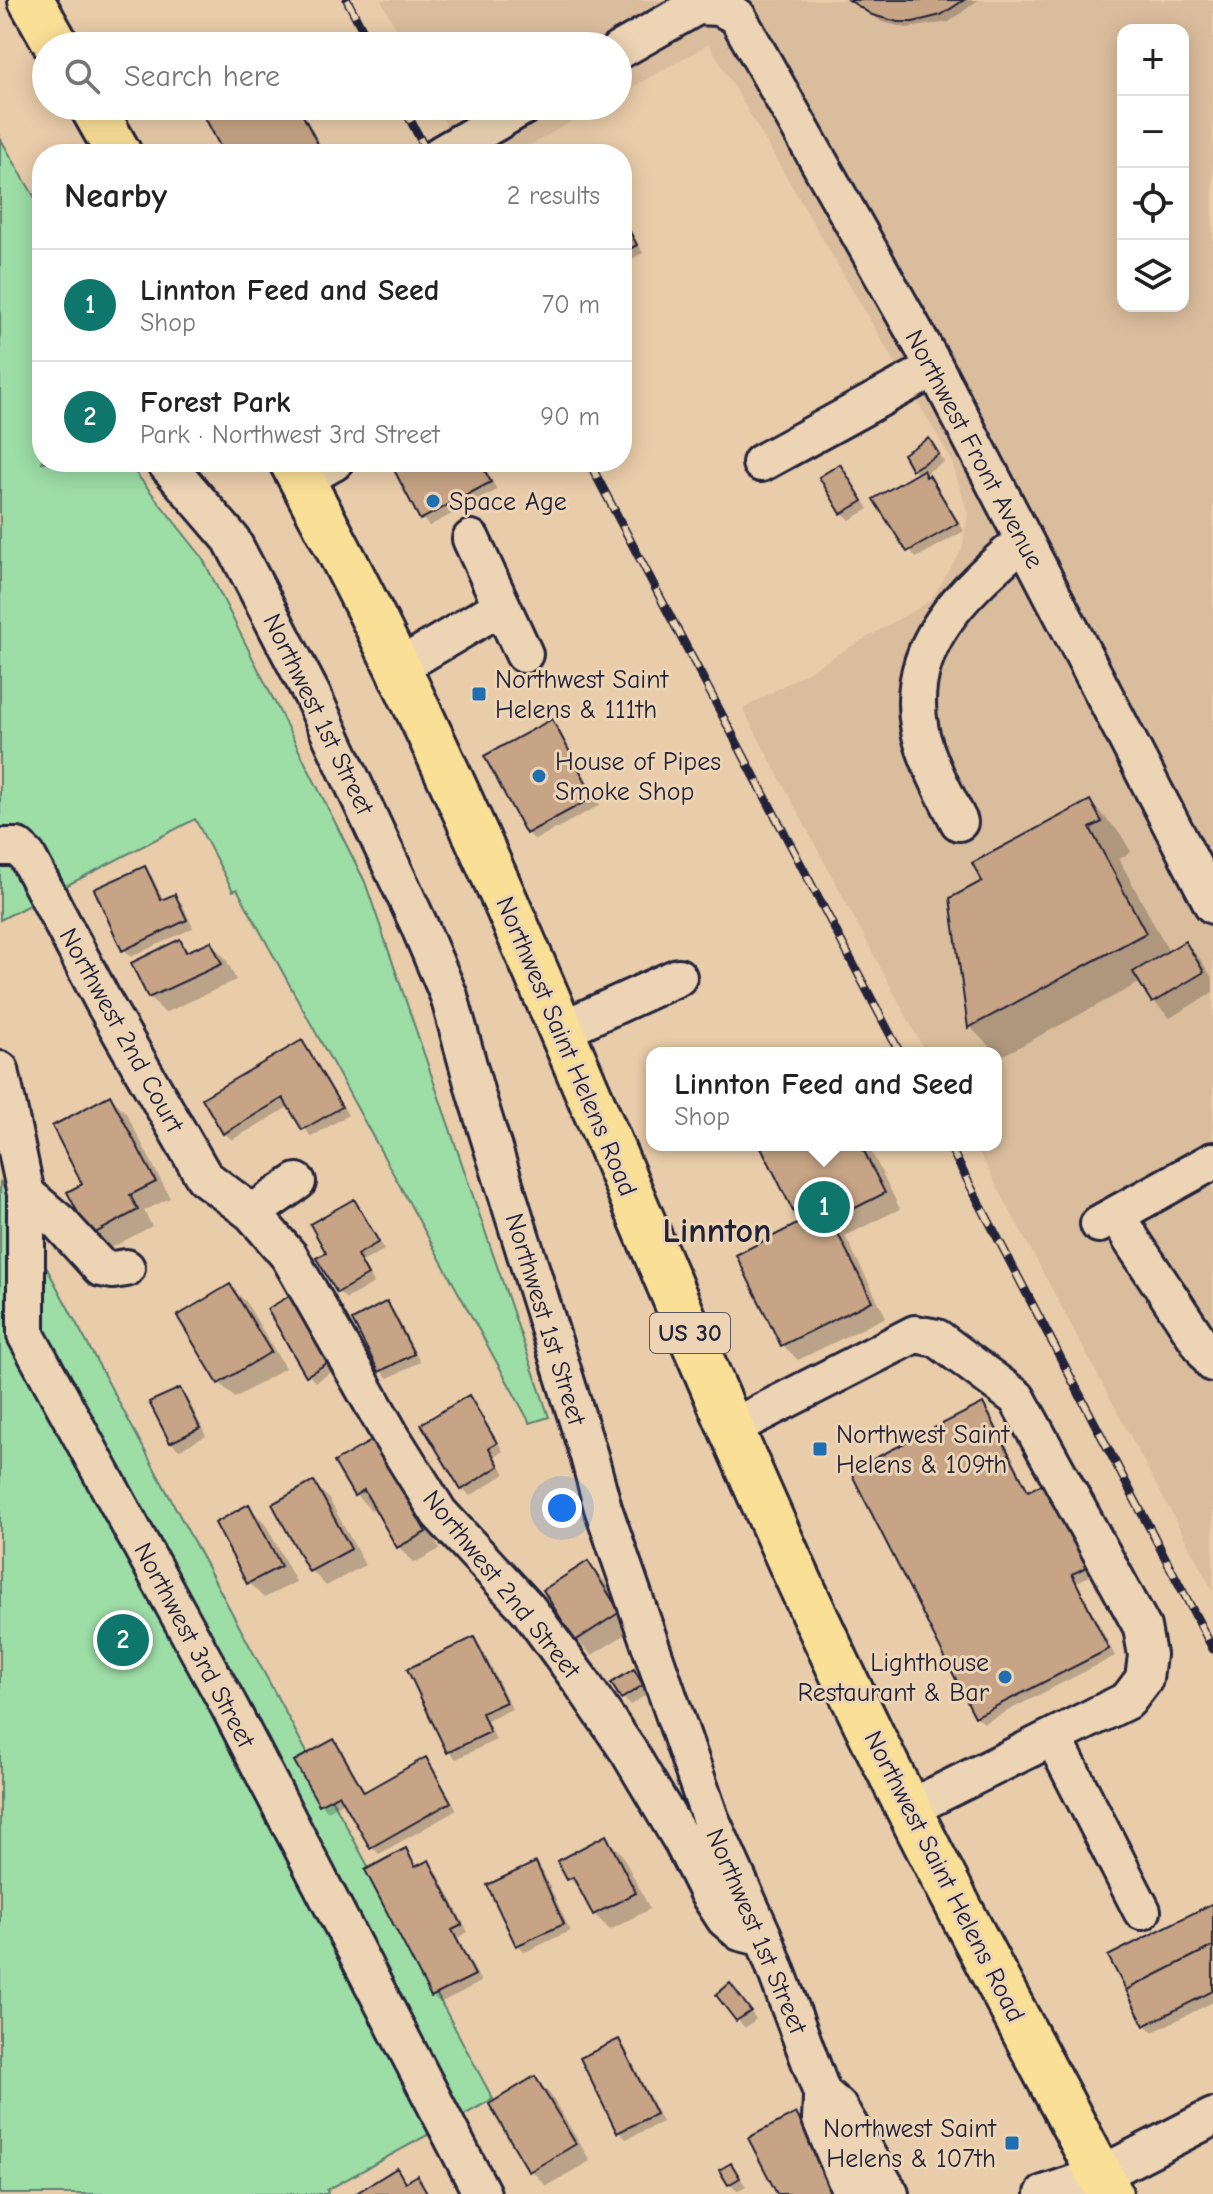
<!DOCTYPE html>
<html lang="en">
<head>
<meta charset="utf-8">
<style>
  body { margin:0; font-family:"Comic Neue",sans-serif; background:#f2f2f2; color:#222 }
  .controls { position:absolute; right:24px; top:24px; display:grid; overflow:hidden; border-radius:16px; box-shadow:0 4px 20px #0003 }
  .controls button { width:72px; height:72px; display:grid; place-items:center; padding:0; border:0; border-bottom:2px solid #e0e0e0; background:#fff; color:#222; font:40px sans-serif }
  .you { position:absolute; left:562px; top:1508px; width:28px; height:28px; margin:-20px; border:6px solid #fff; border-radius:50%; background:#1a73e8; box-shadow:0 0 0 12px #1a73e833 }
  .badge { display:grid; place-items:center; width:52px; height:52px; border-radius:50%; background:#0f766e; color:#fff; font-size:26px; font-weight:700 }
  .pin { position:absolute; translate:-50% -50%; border:4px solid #fff; box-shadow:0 2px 8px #0006 }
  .popup { position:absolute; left:646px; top:1047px; width:356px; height:104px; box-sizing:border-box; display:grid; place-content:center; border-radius:16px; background:#fff; filter:drop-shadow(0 2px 6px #0005); font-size:26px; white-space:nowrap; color:#767676 }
  .popup b { font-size:30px; color:#222 }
  .popup::after { content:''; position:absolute; left:50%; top:100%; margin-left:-16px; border:16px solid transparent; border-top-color:#fff }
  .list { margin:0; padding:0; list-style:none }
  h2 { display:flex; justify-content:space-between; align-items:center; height:104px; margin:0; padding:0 32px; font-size:34px }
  h2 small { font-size:26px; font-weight:400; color:#767676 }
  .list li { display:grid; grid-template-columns:52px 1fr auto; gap:24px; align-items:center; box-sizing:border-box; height:112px; padding:0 32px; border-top:2px solid #e0e0e0 }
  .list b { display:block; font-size:30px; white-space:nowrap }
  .list p { margin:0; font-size:26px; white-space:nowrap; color:#767676 }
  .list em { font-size:26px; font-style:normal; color:#767676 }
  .icon { flex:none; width:44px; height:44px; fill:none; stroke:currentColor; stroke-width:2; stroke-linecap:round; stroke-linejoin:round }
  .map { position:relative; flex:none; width:1213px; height:2194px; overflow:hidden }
  .search { position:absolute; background:#fff; box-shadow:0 4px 20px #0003; left:32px; top:32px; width:600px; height:88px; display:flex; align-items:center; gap:20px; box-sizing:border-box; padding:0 28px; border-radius:44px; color:#767676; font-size:30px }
  .panel { position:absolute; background:#fff; box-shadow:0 4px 20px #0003; left:32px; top:144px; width:600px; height:328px; border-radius:32px }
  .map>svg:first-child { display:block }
</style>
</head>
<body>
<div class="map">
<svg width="1213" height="2194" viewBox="0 0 1213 2194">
  <rect width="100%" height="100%" fill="#e9ccaa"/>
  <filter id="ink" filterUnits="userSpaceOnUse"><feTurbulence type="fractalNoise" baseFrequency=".0125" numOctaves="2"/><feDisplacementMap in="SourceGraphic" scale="16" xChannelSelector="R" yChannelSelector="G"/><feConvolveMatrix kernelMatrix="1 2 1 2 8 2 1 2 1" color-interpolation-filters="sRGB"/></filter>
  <g filter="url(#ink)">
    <path fill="#dabd9d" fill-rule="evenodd" d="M381 0H1213V1591L975 1145H996V1053H926L743 709 930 601 962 550 968 514 951 459 709 44 618 95V46H405ZM1123 30H1183V306H1123Z
      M436 106H599L514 154H461Z"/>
    <path fill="#9ddda6" stroke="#608070" stroke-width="2" d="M0 138 42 210V462H127L202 557 365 882 549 1417 530 1423 237 889 233 891 195 819 0 920Z
      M0 1181 493 2099 327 2190 328 2194H0Z"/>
    <path fill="#0003" d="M851 0H978L949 22 907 28 882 22Z
      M201 106H318L304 114 325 154H226Z
      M622 214 643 253 622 264Z
      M929 441 944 462 924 474 936 484 964 531 916 558 876 500 919 475 913 469Z
      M404 462H482L497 490 429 526 422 518Z
      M840 466 847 474 869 509 850 520 843 513 821 478Z
      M551 722 559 729 600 805 535 840 528 833 486 757Z
      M1090 802 1120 833 1131 852 1119 859 1169 952 1185 943 1200 959 1213 979V992L1170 1018 1154 1002 1141 982 1000 1057 970 1027 952 899 984 882Z
      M145 868 152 876 164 901 174 896 182 903 193 928 131 957 124 949Z
      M180 942 191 953 211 943 226 959 236 980 165 1013 149 997Z
      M302 1042 309 1050 348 1115 311 1137 290 1106 232 1140 224 1133Z
      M110 1097 126 1113 170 1198 144 1211 152 1226 107 1250 91 1234 85 1185Z
      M762 1145H868L900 1209 845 1236 886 1317 798 1360 783 1345 801 1224Z
      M354 1202 361 1209 384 1250 362 1262 374 1283 346 1299 339 1292 329 1254Z
      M230 1287 246 1302 285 1368 235 1398 220 1383Z
      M298 1294 343 1365 315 1382 308 1374Z
      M387 1304 394 1311 420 1362 388 1378 381 1371Z
      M180 1390 187 1397 206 1436 179 1450 171 1442Z
      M468 1397 476 1405 503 1451 495 1456 505 1474 470 1496 463 1488Z
      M982 1405 990 1413 1030 1492 1095 1573 1077 1582 1115 1656 984 1723 976 1716Z
      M373 1443 388 1458 440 1549 414 1563 399 1547 376 1507 371 1510 355 1494Z
      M314 1483 329 1499 365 1565 326 1586 311 1570Z
      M249 1507 265 1523 296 1582 264 1598 249 1583Z
      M588 1564 604 1580 634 1629 592 1655 576 1640Z
      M474 1639 481 1647 512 1709 487 1721 496 1740 456 1759 449 1751Z
      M633 1672 649 1693 630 1705 622 1697Z
      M333 1741 341 1749 366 1793 425 1760 433 1767 457 1810 379 1854 371 1846 346 1801 328 1811 321 1804Z
      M605 1838 621 1853 650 1909 610 1930 594 1914 584 1894 569 1878Z
      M406 1851 418 1868 428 1862 436 1870 468 1932 458 1938 481 1982 440 2003 433 1996Z
      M535 1865 543 1872 570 1931 525 1952 518 1945Z
      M1213 1905V2002L1153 2032 1146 2025 1111 1957Z
      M737 1993 756 2019 745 2028 718 1995Z
      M619 2042 626 2049 662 2122 626 2139 619 2132Z
      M535 2079 550 2094 590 2161 546 2186 531 2170Z
      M731 2165 746 2186 737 2191 721 2171Z"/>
    <path fill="#c6a485" stroke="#22223b" stroke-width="2" d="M849 0H964L941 15 913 22H898L872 15Z
      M199 106H298L323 154H224Z
      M622 217 637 245 622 253Z
      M929 438 939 454 912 470 903 454Z
      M400 462H480L491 482 420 520 392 466Z
      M840 464 863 501 841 514 819 477Z
      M923 470 926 477 929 475 958 523 907 552 873 499Z
      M552 719 594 797 526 834 484 756Z
      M1090 800 1102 822 1090 828 1146 933 968 1028 950 898 982 881 972 863Z
      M145 866 161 900 175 894 187 920 122 951 94 889Z
      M180 939 186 952 211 941 222 964 148 998 131 963Z
      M1185 941 1204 972 1152 1003 1133 972Z
      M302 1040 342 1107 302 1130 283 1098 223 1134 202 1098Z
      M110 1095 156 1182 130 1195 138 1210 90 1236 67 1192 82 1184 52 1126Z
      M760 1145H861L885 1193 831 1220 872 1301 781 1346 736 1255 799 1223Z
      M354 1199 379 1242 357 1255 368 1275 337 1293 316 1258 326 1253 310 1224Z
      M230 1284 271 1352 218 1384 177 1316Z
      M298 1291 337 1357 306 1376 267 1309Z
      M387 1301 414 1354 379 1372 352 1320Z
      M180 1388 200 1428 170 1443 149 1402Z
      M469 1395 497 1443 489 1448 499 1466 461 1490 421 1424Z
      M983 1403 1028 1491 1047 1482 1089 1566 1072 1574 1109 1649 975 1717 850 1471Z
      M373 1440 426 1532 397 1548 364 1490 354 1496 334 1462Z
      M314 1481 351 1549 309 1572 272 1504Z
      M249 1504 281 1566 247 1584 215 1523Z
      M588 1561 620 1612 575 1641 543 1590Z
      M474 1637 506 1702 482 1713 490 1732 447 1753 407 1669Z
      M634 1669 643 1685 621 1699 611 1683Z
      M334 1739 364 1792 426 1757 451 1802 370 1848 339 1794 319 1805 294 1761Z
      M606 1835 636 1893 593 1915 573 1877 567 1880 557 1861Z
      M406 1848 415 1867 429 1860 462 1925 452 1930 475 1975 431 1997 365 1870Z
      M536 1862 564 1924 516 1946 487 1885Z
      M1213 1903V1946L1126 1990 1108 1956Z
      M1213 1946V1991L1144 2026 1126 1990Z
      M730 1983 751 2011 736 2021 716 1995Z
      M619 2039 656 2114 617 2133 580 2058Z
      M535 2076 576 2144 529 2172 489 2104Z
      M796 2113 838 2194H777L748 2138Z
      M731 2163 740 2178 728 2185 719 2170Z
      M397 2168 405 2182 417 2175 428 2194H355Z"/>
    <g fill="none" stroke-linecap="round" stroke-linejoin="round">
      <defs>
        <path id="minor" d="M618 51 697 6 719 7 737 16 935 368 1213 905
          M441 154 524 106
          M165 462 231 539 312 695 419 925 449 996 476 1094 589 1456 603 1508 710 1818 764 1938 822 2093 838 2107 890 2194
          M761 463 935 368
          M302 480 334 462
          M471 539 524 654
          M399 667 502 606
          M959 822C945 794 927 762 920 731 902 645 965 591 1023 541
          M0 847H17L27 856 104 1003 204 1177 252 1213 289 1256 391 1436 439 1513 528 1609 582 1683 629 1752 682 1841 708 1893 725 1919 740 1932 764 1938
          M561 1030 678 977
          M0 1070 26 1194V1335L230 1708 482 2194
          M26 1194 59 1222 101 1268 113 1270 126 1268
          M252 1213 297 1182
          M1118 1214 1131 1239 1213 1363
          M1099 1224 1213 1161
          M731 1428 915 1334 937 1338 1017 1398 1142 1627 1147 1655 1144 1679 1128 1700 908 1809
          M1053 1737 1142 1911
          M822 2098 821 2119 852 2194
          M1044 2194 1100 2175 1213 2117"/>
        <path id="highway" d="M31 0 57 46
          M92 106 119 154
          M292 462C462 772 589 1102 730 1426 786 1555 845 1684 909 1810 974 1939 1043 2066 1110 2194"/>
      </defs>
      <use href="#minor" stroke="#22223b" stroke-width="42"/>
      <use href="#highway" stroke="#22223b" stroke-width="50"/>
      <use href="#minor" stroke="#ecd4b4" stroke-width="36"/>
      <use href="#highway" stroke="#fadf96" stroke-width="44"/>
      <defs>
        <path id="rail" d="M347 0 371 46
          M403 106 428 154
          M589 462 900 1053
          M949 1145 1213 1649"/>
      </defs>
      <use href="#rail" stroke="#22223b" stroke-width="9"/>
      <use href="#rail" stroke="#ecd4b4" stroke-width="6" stroke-dasharray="18" stroke-linecap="butt"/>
    </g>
  </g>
  <g fill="#1f6fb2" stroke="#ecd4b4" stroke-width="3">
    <circle cx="433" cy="501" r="8"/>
    <rect x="471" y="686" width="16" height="16" rx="4"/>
    <circle cx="539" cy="776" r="8"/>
    <rect x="812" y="1441" width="16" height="16" rx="4"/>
    <circle cx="1005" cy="1677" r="8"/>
    <rect x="1004" y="2135" width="16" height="16" rx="4"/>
  </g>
  <g text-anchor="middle" stroke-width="6" stroke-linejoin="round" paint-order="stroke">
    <rect fill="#ecd4b4" stroke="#5f575f" stroke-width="2" x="650" y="1313" width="80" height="40" rx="6"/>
    <g font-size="24" font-weight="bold" fill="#22223b">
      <text x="690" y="1341">US 30</text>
    </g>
    <g font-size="26" fill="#22223b" stroke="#ecd4b4">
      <text transform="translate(975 449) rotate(62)" y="9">Northwest Front Avenue</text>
      <text transform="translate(319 714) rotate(64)" y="9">Northwest 1st Street</text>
      <text transform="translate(122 1030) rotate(61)" y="9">Northwest 2nd Court</text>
      <text transform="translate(567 1046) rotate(67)" y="9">Northwest Saint Helens Road</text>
      <text transform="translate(546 1319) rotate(73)" y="9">Northwest 1st Street</text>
      <text transform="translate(502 1584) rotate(51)" y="9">Northwest 2nd Street</text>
      <text transform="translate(195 1645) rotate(62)" y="9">Northwest 3rd Street</text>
      <text transform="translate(945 1876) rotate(63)" y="9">Northwest Saint Helens Road</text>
      <text transform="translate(757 1931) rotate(67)" y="9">Northwest 1st Street</text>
    </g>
    <g font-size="26" fill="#22223b" stroke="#ecd4b4" text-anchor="start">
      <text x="449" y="510">Space Age</text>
      <text x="495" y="688">Northwest Saint<tspan x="495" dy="30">Helens &amp; 111th</tspan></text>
      <text x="555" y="770">House of Pipes<tspan x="555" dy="30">Smoke Shop</tspan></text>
      <text x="836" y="1443">Northwest Saint<tspan x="836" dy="30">Helens &amp; 109th</tspan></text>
      <text x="989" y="1671" text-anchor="end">Lighthouse<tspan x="989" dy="30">Restaurant &amp; Bar</tspan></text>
      <text x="996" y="2137" text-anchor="end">Northwest Saint<tspan x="996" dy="30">Helens &amp; 107th</tspan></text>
    </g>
    <g font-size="34" font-weight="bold" fill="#22223b" stroke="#ecd4b4">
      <text x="717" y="1242">Linnton</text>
    </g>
  </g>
</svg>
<div class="controls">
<button>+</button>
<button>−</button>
<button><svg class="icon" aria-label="locate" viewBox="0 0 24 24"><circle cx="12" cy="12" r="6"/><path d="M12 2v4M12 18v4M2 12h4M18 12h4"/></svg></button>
<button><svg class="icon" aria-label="layers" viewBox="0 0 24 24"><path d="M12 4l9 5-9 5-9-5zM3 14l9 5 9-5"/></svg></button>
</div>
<div class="you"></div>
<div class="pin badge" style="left:824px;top:1207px">1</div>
<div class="popup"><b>Linnton Feed and Seed</b>Shop</div>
<div class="pin badge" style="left:123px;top:1640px">2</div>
<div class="search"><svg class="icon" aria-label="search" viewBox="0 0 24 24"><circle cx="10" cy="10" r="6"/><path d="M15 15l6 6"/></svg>Search here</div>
<section class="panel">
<h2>Nearby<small>2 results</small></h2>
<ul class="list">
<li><span class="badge">1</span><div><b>Linnton Feed and Seed</b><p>Shop</p></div><em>70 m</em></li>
<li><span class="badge">2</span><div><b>Forest Park</b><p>Park · Northwest 3rd Street</p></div><em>90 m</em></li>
</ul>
</section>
</div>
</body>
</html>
